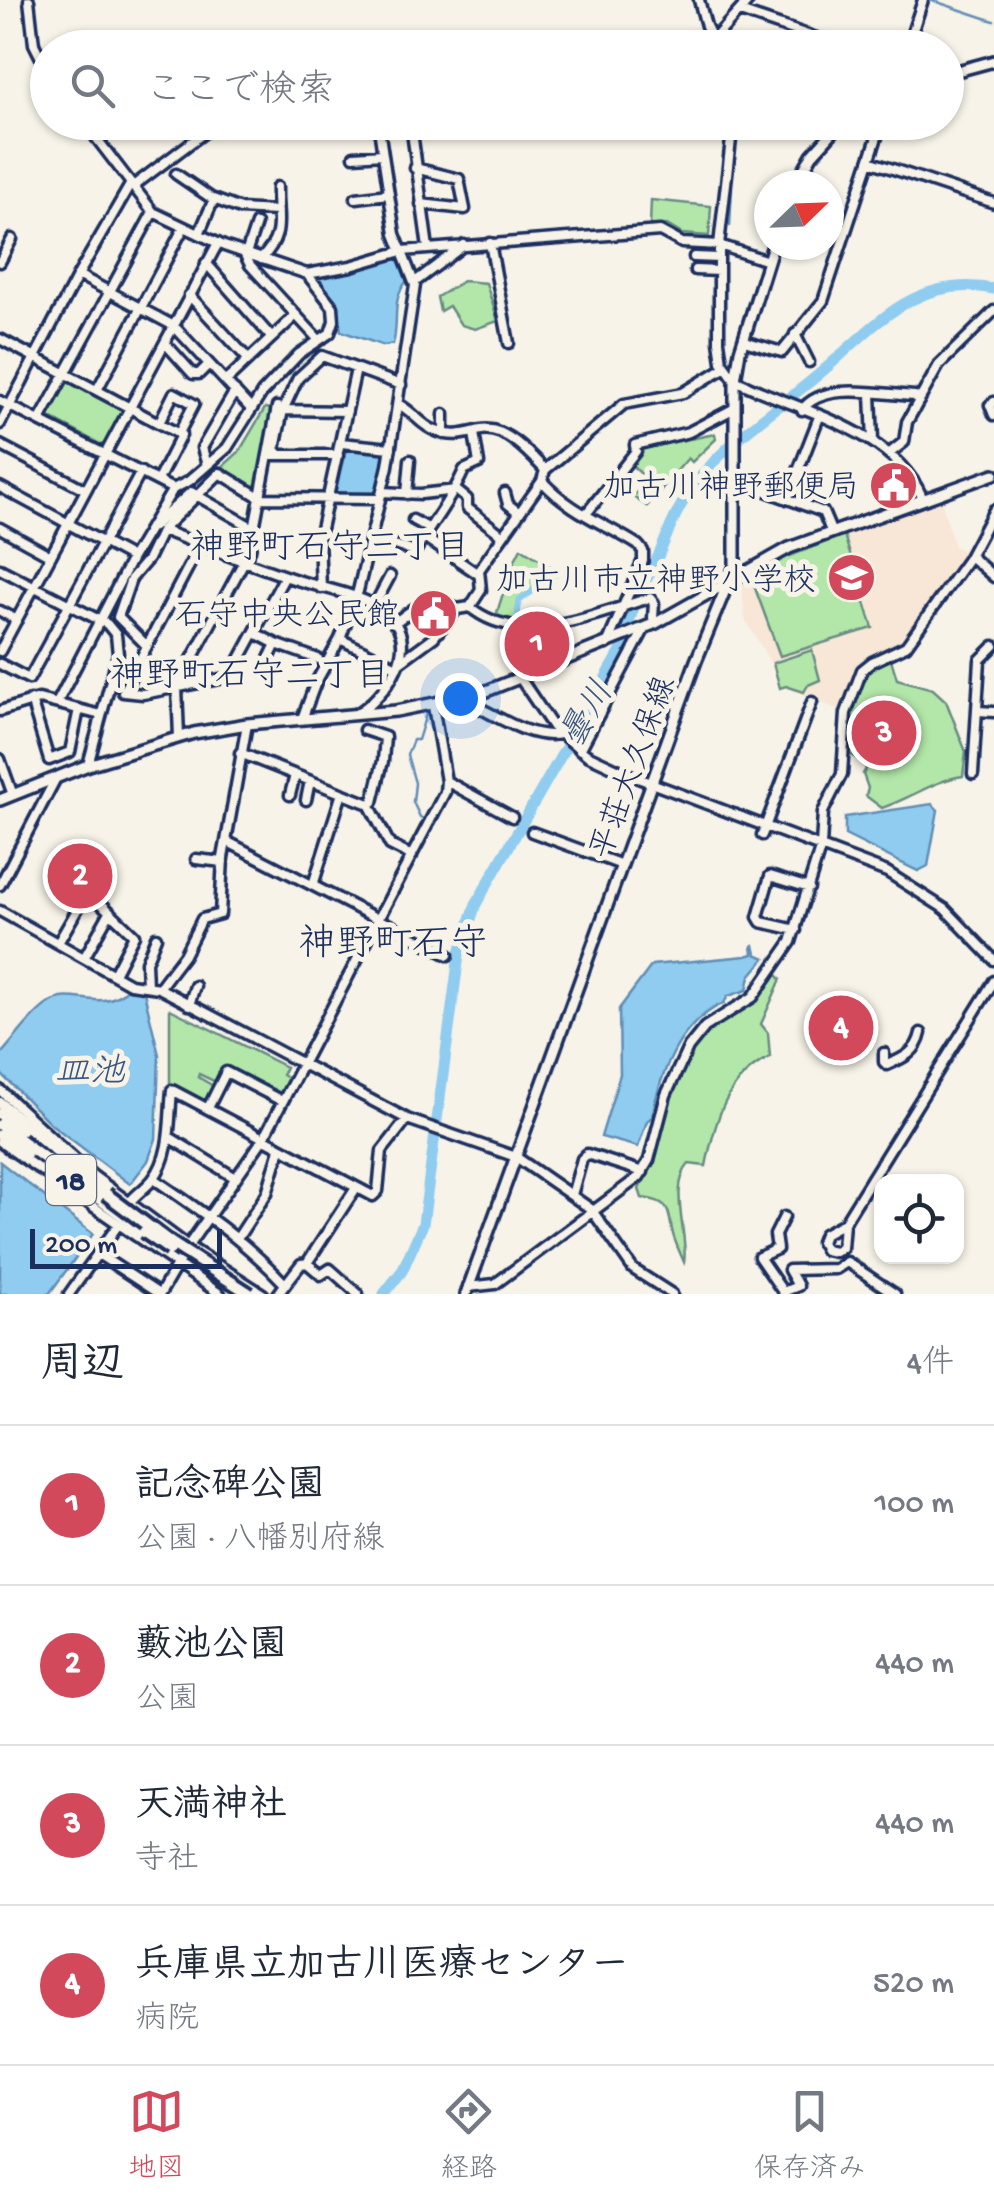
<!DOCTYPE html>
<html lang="ja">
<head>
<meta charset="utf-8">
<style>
  body { margin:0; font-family:"Gochi Hand","Klee One",sans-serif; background:#f2f2f3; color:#1f2937 }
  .controls { position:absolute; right:30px; bottom:30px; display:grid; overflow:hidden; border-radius:20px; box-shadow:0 2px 8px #0004 }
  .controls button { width:90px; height:90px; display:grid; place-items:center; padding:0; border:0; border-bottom:2px solid #e0e1e3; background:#fff; color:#1f2937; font:50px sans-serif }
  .compass { position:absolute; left:754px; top:170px; width:90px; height:90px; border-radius:50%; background:#fff; box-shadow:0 2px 8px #0004; rotate:67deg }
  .scale { position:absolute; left:30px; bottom:25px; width:192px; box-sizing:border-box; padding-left:10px; border:5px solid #1b2f5e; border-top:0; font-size:28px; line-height:35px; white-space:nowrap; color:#1b2f5e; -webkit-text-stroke:8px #f7f3e8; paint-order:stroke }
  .you { position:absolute; left:460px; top:698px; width:35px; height:35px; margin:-25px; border:8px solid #fff; border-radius:50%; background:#1a73e8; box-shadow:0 0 0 15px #1a73e833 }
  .badge { display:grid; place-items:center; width:65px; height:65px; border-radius:50%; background:#d1495b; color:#fff; font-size:32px; font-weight:700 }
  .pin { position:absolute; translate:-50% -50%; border:5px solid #fff; box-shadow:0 2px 10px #0006 }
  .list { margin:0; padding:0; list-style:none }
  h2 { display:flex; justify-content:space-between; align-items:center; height:130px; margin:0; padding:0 40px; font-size:42px }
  h2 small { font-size:32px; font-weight:400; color:#747a83 }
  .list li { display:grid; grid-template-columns:65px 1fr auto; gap:30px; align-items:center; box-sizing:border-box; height:160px; padding:0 40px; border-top:2px solid #e0e1e3 }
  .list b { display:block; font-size:38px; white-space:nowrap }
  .list p { margin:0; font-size:32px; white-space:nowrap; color:#747a83 }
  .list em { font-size:32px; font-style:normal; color:#747a83 }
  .icon { flex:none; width:55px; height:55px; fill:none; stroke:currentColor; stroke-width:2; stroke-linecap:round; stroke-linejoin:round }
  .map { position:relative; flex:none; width:994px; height:1294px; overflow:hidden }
  .search { position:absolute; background:#fff; box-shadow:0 2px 8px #0004; left:30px; right:30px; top:30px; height:110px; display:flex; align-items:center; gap:25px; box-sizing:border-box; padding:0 35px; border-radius:55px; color:#747a83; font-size:38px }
  .sheet { height:770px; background:#fff }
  nav { display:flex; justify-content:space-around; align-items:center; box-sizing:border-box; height:140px; border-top:2px solid #e0e1e3; background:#fff; font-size:28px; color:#747a83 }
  nav a { display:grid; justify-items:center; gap:5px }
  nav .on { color:#d1495b }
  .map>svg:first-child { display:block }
</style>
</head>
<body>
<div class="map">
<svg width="994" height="1294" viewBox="0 0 994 1294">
  <rect width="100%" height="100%" fill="#f7f3e8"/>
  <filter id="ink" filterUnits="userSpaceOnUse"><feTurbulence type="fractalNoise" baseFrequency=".01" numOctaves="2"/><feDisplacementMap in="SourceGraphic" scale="20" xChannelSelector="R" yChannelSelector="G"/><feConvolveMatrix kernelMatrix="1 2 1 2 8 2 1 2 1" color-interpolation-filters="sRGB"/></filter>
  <g filter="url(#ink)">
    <path fill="#f8e6d6" d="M940 496 954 546 962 551 969 544 973 547 900 647 865 662 846 706 839 710 786 687 780 689 769 660 745 619 742 584 784 554Z"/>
    <path fill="#b3e7a9" stroke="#678b84" stroke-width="2.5" d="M651 200 711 206 709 236 682 234 667 225 650 227Z
      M463 281 486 283 498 321 475 329 461 325 449 306 440 311 437 297Z
      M69 379 121 406 122 411 105 443 102 445 49 417 47 413Z
      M265 408 271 409C269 431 265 470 254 488L221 468 239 452Z
      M715 434 716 439 692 462 688 458 647 506 633 497 647 479 629 463 639 449Z
      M844 535 873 628 780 656 752 580 782 559Z
      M521 548 556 570 519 600 516 622 495 619 511 568Z
      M812 650 820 680 808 685 804 692 786 686 780 688 773 663Z
      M890 656 897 679 933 689 946 701 966 752 963 776C934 780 910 799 882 808L866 796 868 788 863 774 866 769 864 762 846 752 849 722 865 668Z
      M776 974 781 979 761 1024 768 1033 770 1057C726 1078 715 1121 706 1166L689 1164C668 1187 689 1237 684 1262 680 1252 674 1241 672 1230 668 1208 669 1201 642 1198L639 1189 650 1166 673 1088 687 1057 708 1030 748 1005Z
      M170 1009 286 1067 282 1075 289 1079 281 1094 278 1095 226 1068 218 1083 199 1074 198 1077 215 1087 204 1104 170 1086Z"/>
    <path fill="#8fccf0" stroke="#618db6" stroke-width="2.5" d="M397 255 410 278C389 297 400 320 393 344L384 346 341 331 336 303 314 280 318 276Z
      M347 447 386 450 388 453 380 494 377 496 333 493Z
      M932 804 938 810 928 866 918 871 845 835V817Z
      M754 945 756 954 765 958 750 976 747 990 728 996 724 1003C680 1022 660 1073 652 1117L647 1121 638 1147 601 1137 620 1074 619 1009 652 965 746 956 753 954 752 946Z
      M130 987 143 988 159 1055 156 1139 148 1161 130 1184 51 1124 0 1073V1055C15 1039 31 1015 49 1003 75 986 99 1016 130 987Z
      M0 1162 93 1234 49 1294H0Z"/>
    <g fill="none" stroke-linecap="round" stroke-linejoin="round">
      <path stroke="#618db6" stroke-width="2.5" d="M931 0 994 21
        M730 226 732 188
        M426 714 418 740H413L407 755 415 783 413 802 420 817 428 821
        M232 831 236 811
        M376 915 387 894"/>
      <path stroke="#8fccf0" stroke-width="6" d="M517 622 519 601 557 573"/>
      <path stroke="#8fccf0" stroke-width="11" d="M384 1294 402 1271 423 1224 459 955 476 904 624 646C628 614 642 589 656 561 666 540 672 518 685 499 718 445 771 415 818 375 874 328 912 274 994 289"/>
      <defs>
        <path id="minor" d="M29 0 34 44 48 72
          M699 0 706 26 717 48
          M740 12 846 48
          M713 40 749 0
          M907 48 923 0
          M84 122 153 212 224 246 307 274 351 266 402 251 660 231 682 243 719 245 768 261
          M352 122 361 126 378 123
          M733 122 719 245V341L722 362 735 380C797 411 892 428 922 497
          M411 125 428 248
          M354 156 382 154
          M869 161 994 203
          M415 168 459 179 465 209 421 204
          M176 174 214 200
          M132 187 209 129 244 122
          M356 198 388 194
          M199 234 214 199 240 209 276 211
          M490 243 509 343
          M244 253 250 265 318 339
          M246 254 256 224
          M694 257 719 258
          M261 259C286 234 276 219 277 187
          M0 262 12 239
          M206 263 271 337
          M695 270 719 271
          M78 275 174 326 251 409
          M415 282 464 245
          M189 295 248 359
          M795 334 809 362
          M0 339 181 435 158 480
          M744 341 782 352 823 301 882 122
          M165 343 193 374H199L209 364
          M226 381 296 315
          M97 390 184 227
          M871 394 873 441
          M0 401 173 489
          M994 402 990 405 994 415
          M398 404C413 411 421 426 436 431 453 438 464 434 481 430 504 425 530 454 545 470
          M802 410C823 380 883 395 915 396L919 401
          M347 411 283 410 298 378 322 356 401 385
          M444 414V434
          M40 420 153 212
          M159 423 174 393 194 404 179 433
          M0 424 78 275 130 185
          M341 443 391 448
          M0 445 86 490
          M890 453 904 442 907 422 939 365 994 311
          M279 454 275 449 283 410
          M269 455H338
          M207 465 202 448 235 391
          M736 480 823 512 831 531
          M542 481C569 511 605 524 638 545L643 551V560L607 644
          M0 487 132 558
          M382 492 421 494 456 490 467 499V508L502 535
          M505 493 508 504 518 512
          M407 494 410 460
          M787 499 819 417
          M586 514 636 451 635 445 689 432 735 408
          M413 520 428 528
          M153 527 191 492 255 529
          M0 528 51 556
          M162 530 220 473 261 498 380 499
          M371 537 415 552C430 525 452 499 464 470L479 463 474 433
          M424 537 478 574
          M200 545 123 692 143 694 230 677 285 576
          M970 556 994 577
          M0 569 107 624 116 635 118 654 88 765
          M321 588 319 538 356 369
          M374 606 390 576
          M470 607C520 649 597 613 650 598L654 603 653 618 656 623
          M0 611 17 620
          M394 623C418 606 428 594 457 609
          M255 633 276 644 318 659
          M340 639 397 667
          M145 644 118 617 131 579 148 559 162 530C203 546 244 562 285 576 316 588 360 592 386 613 424 644 386 696 356 714
          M0 651 218 243
          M400 662 434 637 457 609 470 607 481 590 479 570 542 481 545 470 624 404 683 393 724 368
          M0 664 29 679 141 472
          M263 671 276 644
          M520 678 553 727 587 755 630 775 887 872 945 909 994 960
          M470 697 472 704C497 716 531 740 560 734
          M31 700 49 760 70 752 79 709
          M57 703 132 558 173 489 189 481 227 448 262 393 299 354 330 333 334 321 333 307 307 274
          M0 711 39 699 101 715
          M978 711 994 712
          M302 719 316 682 340 639 358 591 388 466 415 285 395 234 378 122
          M364 730 385 737 383 761 373 802 369 804
          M179 737 177 687 250 550 277 407
          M580 750 645 628
          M240 753 369 804 390 845 412 856
          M0 759 13 795
          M973 774 980 660 994 646
          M446 781 512 817
          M290 795 295 775
          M306 800 310 781
          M532 832 622 865
          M762 835 812 702
          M226 841 448 955
          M196 859 223 862
          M0 885 56 778
          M313 885 342 793
          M0 911 130 984 159 988 407 1119 516 1157 591 1209 633 1269 672 1294
          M796 930 761 922 758 917 770 876 809 888
          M58 943 88 891 134 935 114 974
          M84 958 110 912
          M147 986 146 962 156 937
          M159 988 184 955 202 919 220 914 223 858 247 724
          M189 1005 195 986
          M884 1053V1062L887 1065C904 1058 917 1052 921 1033
          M0 1090 92 1175 188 1246 263 1294
          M208 1108 226 1072 282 1101
          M169 1137 234 1177
          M0 1142 220 1294
          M154 1179C200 1210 246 1242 284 1283
          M572 1195 582 1159 587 1154 643 1172
          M129 1203C136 1194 146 1188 153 1179 172 1155 169 1118 172 1090L373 1196 378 1191 382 1151 407 1119
          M784 1217 775 1235 777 1249 759 1257 783 1292 798 1286 789 1270 836 1269 847 1262 895 1294
          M844 1223 842 1248 835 1252 825 1250 821 1242 824 1234 844 1223 994 981
          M237 1239 267 1193 280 1149
          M98 1254 159 1294
          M307 1263 321 1275 330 1269 358 1294
          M468 1287 495 1284 639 1177 649 1160 666 1095 688 1048 705 1027 753 997 791 942 821 846 823 812 842 774 846 713 862 670 872 662 906 646 968 559 994 510
          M69 1294 118 1225
          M160 1294 188 1246 263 1139 445 792 446 781 433 706
          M278 1294 301 1264 307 1263 356 1188"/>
        <path id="major" d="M946 74 994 61
          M795 185 812 155 842 122
          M0 800 88 765 194 733 247 724 396 711 479 694 656 623 789 548 994 474
          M466 1294 696 661 735 566V380L740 351 773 245"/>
        <path id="highway" d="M0 1103 106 1194
          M0 1114 21 1130
          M0 1125 144 1232
          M0 1135 26 1154"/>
      </defs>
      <use href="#minor" stroke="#1b2f5e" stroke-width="15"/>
      <use href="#major" stroke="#1b2f5e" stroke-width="16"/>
      <use href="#highway" stroke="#1b2f5e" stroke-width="18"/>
      <use href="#minor" stroke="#f7f3e8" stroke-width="8"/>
      <use href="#major" stroke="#f7f3e8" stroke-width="9"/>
      <use href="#highway" stroke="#f7f3e8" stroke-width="10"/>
      <defs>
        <path id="highway-bridge" d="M106 1194 171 1243 250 1294
          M144 1232 170 1250"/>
      </defs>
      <use href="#highway-bridge" stroke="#1b2f5e" stroke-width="18" stroke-linecap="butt"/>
      <use href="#highway-bridge" stroke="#f7f3e8" stroke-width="10"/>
    </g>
  </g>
  <defs>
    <symbol id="civic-disc" viewBox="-11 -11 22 22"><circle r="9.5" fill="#d1495b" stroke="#f7f3e8"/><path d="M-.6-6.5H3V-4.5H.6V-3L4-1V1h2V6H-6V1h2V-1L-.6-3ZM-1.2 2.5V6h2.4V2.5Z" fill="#fff"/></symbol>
    <symbol id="school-disc" viewBox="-11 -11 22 22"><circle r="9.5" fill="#d1495b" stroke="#f7f3e8"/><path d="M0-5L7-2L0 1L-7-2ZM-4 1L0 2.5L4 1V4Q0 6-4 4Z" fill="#fff"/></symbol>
  </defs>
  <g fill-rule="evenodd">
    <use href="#civic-disc" x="866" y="458" width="55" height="55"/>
    <use href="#school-disc" x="824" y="550" width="55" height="55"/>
    <use href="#civic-disc" x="406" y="586" width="55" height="55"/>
  </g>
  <g text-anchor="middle" stroke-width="10" stroke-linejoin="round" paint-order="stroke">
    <rect fill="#f7f3e8" stroke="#5d6a87" stroke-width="2.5" x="46" y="1155" width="50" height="50" rx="8"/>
    <g font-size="30" font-weight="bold" fill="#1b2f5e">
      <text x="71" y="1190">18</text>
    </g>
    <g font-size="32" fill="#1b2f5e" stroke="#f7f3e8" text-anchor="end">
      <text x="859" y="496">加古川神野郵便局</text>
      <text x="816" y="589">加古川市立神野小学校</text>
      <text x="399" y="624">石守中央公民館</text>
    </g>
    <g font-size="32" fill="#1b2f5e" stroke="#f7f3e8">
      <text transform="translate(631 767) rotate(-70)" y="11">平荘大久保線</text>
    </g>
    <g font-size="35" fill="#1b2f5e" stroke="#f7f3e8">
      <text x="330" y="557">神野町石守三丁目</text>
      <text x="250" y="685">神野町石守二丁目</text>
    </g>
    <g font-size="35" font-style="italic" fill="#385682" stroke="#f7f3e8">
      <text transform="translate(585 713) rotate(-60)" y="12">曇川</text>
      <text x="90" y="1081">皿池</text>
    </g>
    <g font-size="38" fill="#1b2f5e" stroke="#f7f3e8">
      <text x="393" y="954">神野町石守</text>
    </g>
  </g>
</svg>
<div class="controls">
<button><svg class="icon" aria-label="locate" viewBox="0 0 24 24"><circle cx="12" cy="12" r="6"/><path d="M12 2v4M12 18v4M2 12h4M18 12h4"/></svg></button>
</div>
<svg class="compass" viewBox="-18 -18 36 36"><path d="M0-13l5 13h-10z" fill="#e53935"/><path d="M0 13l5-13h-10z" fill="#747a83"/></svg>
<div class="scale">200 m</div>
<div class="you"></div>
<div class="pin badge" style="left:537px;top:644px">1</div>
<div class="pin badge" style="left:80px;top:876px">2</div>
<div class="pin badge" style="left:884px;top:733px">3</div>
<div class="pin badge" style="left:841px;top:1028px">4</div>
<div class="search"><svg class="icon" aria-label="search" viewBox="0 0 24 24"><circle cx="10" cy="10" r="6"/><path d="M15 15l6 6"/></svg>ここで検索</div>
</div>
<section class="sheet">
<h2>周辺<small>4件</small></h2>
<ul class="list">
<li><span class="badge">1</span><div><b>記念碑公園</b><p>公園 · 八幡別府線</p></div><em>100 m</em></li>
<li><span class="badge">2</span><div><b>藪池公園</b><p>公園</p></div><em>440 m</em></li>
<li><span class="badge">3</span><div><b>天満神社</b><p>寺社</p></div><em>440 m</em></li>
<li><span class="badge">4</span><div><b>兵庫県立加古川医療センター</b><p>病院</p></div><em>520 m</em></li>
</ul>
</section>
<nav>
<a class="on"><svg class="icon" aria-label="map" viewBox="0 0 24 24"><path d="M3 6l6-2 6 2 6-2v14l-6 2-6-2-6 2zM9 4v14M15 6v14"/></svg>地図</a>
<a><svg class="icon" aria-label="directions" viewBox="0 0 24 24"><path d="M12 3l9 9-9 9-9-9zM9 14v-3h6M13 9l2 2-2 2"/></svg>経路</a>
<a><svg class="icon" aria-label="saved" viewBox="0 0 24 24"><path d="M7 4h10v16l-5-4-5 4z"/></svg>保存済み</a>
</nav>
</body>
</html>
